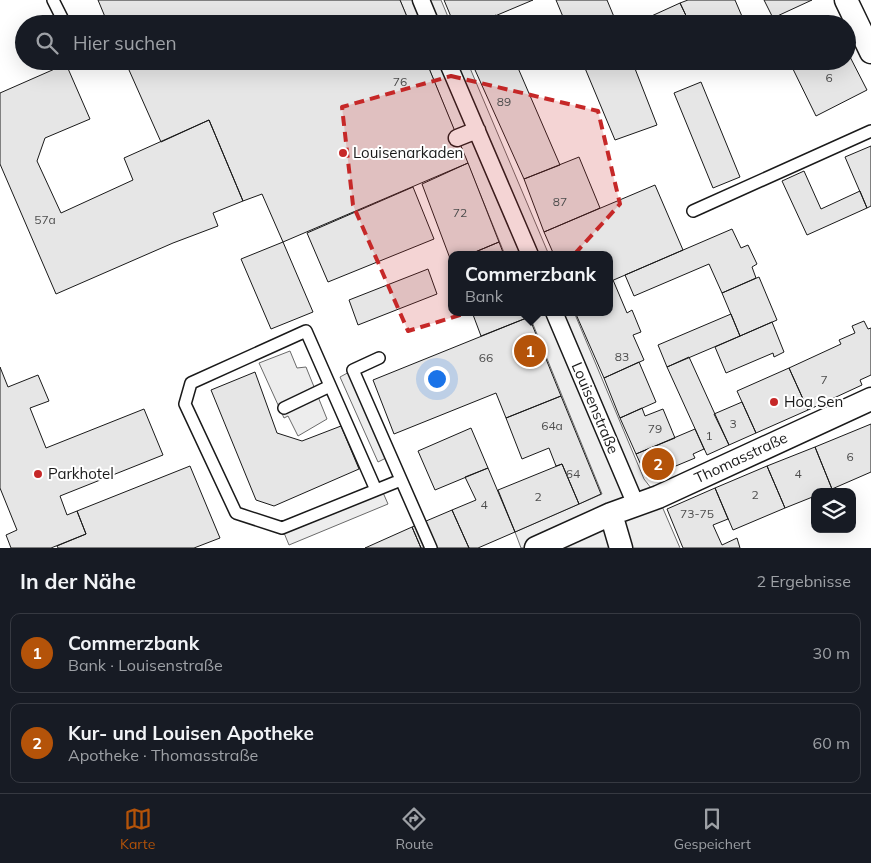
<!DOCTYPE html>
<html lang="de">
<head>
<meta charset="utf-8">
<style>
  body { margin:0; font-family:Mulish,sans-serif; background:#20242c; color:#f1f3f6 }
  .controls { position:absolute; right:15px; bottom:15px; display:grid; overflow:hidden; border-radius:10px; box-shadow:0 5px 20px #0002 }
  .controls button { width:45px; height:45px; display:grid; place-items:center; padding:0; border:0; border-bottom:1px solid #363941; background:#171b24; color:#f1f3f6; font:25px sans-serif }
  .you { position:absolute; left:436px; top:378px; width:18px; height:18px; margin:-12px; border:4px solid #fff; border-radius:50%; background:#1a73e8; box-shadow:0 0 0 8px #1a73e833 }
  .badge { display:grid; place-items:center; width:32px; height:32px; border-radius:50%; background:#b45309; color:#fff; font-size:16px; font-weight:700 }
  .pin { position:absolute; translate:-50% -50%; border:2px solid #fff; box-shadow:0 1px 5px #0006 }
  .popup { position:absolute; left:448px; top:251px; width:165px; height:65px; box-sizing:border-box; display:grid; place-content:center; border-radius:10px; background:#171b24; filter:drop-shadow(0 1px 4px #0005); font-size:16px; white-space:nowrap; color:#9ea1a6 }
  .popup b { font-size:19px; color:#f1f3f6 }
  .popup::after { content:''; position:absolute; left:50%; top:100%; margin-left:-10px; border:10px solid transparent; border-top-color:#171b24 }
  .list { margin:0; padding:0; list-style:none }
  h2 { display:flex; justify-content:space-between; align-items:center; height:65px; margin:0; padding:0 20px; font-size:21px }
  h2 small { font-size:16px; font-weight:400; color:#9ea1a6 }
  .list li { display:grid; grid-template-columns:32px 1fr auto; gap:15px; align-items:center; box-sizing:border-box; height:80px; margin:0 10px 10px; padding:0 10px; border:1px solid #363941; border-radius:10px }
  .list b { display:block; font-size:19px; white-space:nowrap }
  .list p { margin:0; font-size:16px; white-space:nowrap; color:#9ea1a6 }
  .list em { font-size:16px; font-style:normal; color:#9ea1a6 }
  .icon { flex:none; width:28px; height:28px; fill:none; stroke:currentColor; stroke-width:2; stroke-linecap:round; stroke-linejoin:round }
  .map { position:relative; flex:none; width:871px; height:548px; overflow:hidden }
  .search { position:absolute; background:#171b24; box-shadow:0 5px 20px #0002; left:15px; right:15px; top:15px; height:55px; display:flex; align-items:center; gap:12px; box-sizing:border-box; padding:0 18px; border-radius:28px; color:#9ea1a6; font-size:19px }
  .sheet { height:245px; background:#171b24 }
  nav { display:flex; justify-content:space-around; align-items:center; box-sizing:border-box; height:70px; border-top:1px solid #363941; background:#171b24; font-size:14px; color:#9ea1a6 }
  nav a { display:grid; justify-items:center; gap:2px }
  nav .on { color:#b45309 }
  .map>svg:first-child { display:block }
</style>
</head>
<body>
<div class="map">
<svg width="871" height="548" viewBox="0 0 871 548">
  <rect width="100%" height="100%" fill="#fff"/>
  <path fill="#ededed" stroke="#6a6a6a" d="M400 0H441L451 24H410Z
    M426 61H467L549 255H505Z
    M528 312H574L644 479 658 497 680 548H521L515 532 602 494Z
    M290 351 297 368 306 367 327 419 298 436 288 416 284 418 259 363Z
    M353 370 390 456 378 462 340 377Z
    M381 488 388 504 289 545 282 528Z"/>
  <path fill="#e6e6e6" stroke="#1a1a1a" d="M98 0H400L410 24H108Z
    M444 0H533L476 24H454Z
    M556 0H607L617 24H566Z
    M688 0H735L744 21 738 24H690L680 3Z
    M764 0H812L773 18Z
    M680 3 690 24H634Z
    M496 15 499 24H476Z
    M847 51 867 90 816 116 791 65 799 61H847Z
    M125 61H426L468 163 283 242 262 194 243 201 209 120 161 142Z
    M471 61H515L560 165 524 179Z
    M582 61H632L657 125 615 140Z
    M66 64 90 119 45 138 37 161 61 213 133 180 124 158 209 120 243 201 213 213 218 226 173 243 56 294 0 164V93Z
    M701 82 740 177 713 188 674 93Z
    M871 146V206L867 208 845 157Z
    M579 157 600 208 544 232 524 179Z
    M468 163 499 242 468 255H451V261L422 184Z
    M804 171 821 209 860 191 867 208 807 235 782 181Z
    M655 185 683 250 609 282V255H554L544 232Z
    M413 187 434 239 328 282 307 233Z
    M732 229 741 248 748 245 757 264 752 267 756 278 722 293 709 264 634 296 625 275Z
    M283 242 313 312 271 329 241 259Z
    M499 242 504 255H468Z
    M428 269 437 294 358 325 349 300Z
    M759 277 777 320 740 336 722 293Z
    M613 280 627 313 632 310 641 332 633 335 644 360 604 378 575 312H609V282Z
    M472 312H528L529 317 481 336Z
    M731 314 740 336 667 367 658 345Z
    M529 317 561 396 506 418 496 393 394 434 373 380Z
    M864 321 868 329 871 328V375L860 380 862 385 808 410 789 368 841 344 839 340 855 333 852 326Z
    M772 322 784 352 774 357 773 353 726 373 715 347Z
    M689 357 729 445 707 455 667 367Z
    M639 362 656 402 620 418 604 378Z
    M0 367 8 387 38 375 49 401 30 408 46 448 144 409 163 455 60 496 67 515 77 511 86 534 51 548H11L6 535 17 530 0 488Z
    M789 368 808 410 756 433 737 391Z
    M255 372 277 433 302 441 341 426 359 469 274 506 256 500 211 390Z
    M561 396 601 494 579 504 562 464 556 466 549 448 522 459 506 418Z
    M742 402 756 433 729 445 714 414Z
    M642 408 645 416 663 409 675 438 636 454 620 418Z
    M871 424V472L832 489 815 447Z
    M471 428 488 468 435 490 418 451Z
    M695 429 704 449 693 454 695 458 647 478 636 454Z
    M815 447 832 489 824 492H815V496L785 508 767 466Z
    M562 464 579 504 515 532 498 490Z
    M190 466 220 538 194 548H58L57 546 86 534 77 511Z
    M767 466 785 508 733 530 715 488Z
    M488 468 515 532 478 548H469L452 510 476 500 465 477Z
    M715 488 728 519 713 525 722 545 737 538 740 548H683L667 509Z
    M452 510 469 548H421L412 527Z
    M412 527 421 548H365Z"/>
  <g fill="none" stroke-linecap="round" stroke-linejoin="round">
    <defs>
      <path id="service" d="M53 0 63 20
        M693 211 871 131
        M379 358 353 370 431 548
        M284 408 330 386
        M376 490 306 331 191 383 185 404 236 513 282 528 401 480"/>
      <path id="pedestrian" d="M421 0 431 24
        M447 61 530 255
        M457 138 477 130
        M554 312 636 505"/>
      <path id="minor" d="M846 0 871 52
        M611 514 621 548
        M536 548 611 514 658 497 871 399"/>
    </defs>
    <use href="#service" stroke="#1a1a1a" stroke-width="14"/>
    <use href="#pedestrian" stroke="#1a1a1a" stroke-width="19"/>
    <use href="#minor" stroke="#1a1a1a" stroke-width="25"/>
    <use href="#service" stroke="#fff" stroke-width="11"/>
    <use href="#pedestrian" stroke="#fff" stroke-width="16"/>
    <use href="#minor" stroke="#fff" stroke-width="22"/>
  </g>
  <path fill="#c62828" fill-opacity="0.2" stroke="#c62828" stroke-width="4" stroke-dasharray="10 6" stroke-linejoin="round" d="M451 76 598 111 620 204 542 290 408 331 353 205 342 107Z"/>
  <g fill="#c62828" stroke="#fff" stroke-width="2">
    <circle cx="343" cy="153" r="5"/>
    <circle cx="774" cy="402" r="5"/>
    <circle cx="38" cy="474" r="5"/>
  </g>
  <g text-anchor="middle" stroke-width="4" stroke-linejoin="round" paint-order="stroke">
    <g font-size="12" fill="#4d4d4d">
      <text x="829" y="82">6</text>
      <text x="400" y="86">76</text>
      <text x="504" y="106">89</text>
      <text x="560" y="206">87</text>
      <text x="460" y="217">72</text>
      <text x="45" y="224">57a</text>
      <text x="622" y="361">83</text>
      <text x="486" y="362">66</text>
      <text x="824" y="384">7</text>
      <text x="733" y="428">3</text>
      <text x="552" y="430">64a</text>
      <text x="655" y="433">79</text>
      <text x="709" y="440">1</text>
      <text x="850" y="461">6</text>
      <text x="573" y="478">64</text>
      <text x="798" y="478">4</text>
      <text x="755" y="499">2</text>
      <text x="538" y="501">2</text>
      <text x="484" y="509">4</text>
      <text x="697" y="518">73-75</text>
    </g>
    <g font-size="15" fill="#1a1a1a" stroke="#fff" text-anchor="start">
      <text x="353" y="158">Louisenarkaden</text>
      <text x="784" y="407">Hoa Sen</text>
      <text x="48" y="479">Parkhotel</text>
    </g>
    <g font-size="15" fill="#1a1a1a" stroke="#fff">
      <text transform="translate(595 408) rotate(67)" y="5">Louisenstraße</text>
      <text transform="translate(741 458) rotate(-25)" y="5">Thomasstraße</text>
    </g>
  </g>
</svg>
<div class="controls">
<button><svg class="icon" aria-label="layers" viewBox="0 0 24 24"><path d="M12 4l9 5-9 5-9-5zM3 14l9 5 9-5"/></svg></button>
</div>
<div class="you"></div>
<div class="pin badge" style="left:530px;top:351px">1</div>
<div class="popup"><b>Commerzbank</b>Bank</div>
<div class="pin badge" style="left:658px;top:464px">2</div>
<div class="search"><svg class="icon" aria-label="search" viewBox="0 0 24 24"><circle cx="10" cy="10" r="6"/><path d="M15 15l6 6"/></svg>Hier suchen</div>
</div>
<section class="sheet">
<h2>In der Nähe<small>2 Ergebnisse</small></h2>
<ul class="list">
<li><span class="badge">1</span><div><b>Commerzbank</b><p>Bank · Louisenstraße</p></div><em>30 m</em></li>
<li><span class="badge">2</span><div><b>Kur- und Louisen Apotheke</b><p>Apotheke · Thomasstraße</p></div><em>60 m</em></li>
</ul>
</section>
<nav>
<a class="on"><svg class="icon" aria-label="map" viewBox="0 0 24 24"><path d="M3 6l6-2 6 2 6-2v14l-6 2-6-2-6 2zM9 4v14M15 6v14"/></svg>Karte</a>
<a><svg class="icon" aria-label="directions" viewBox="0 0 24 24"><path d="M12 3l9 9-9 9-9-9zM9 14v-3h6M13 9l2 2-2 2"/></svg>Route</a>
<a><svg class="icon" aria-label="saved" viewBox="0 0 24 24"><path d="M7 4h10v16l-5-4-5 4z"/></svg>Gespeichert</a>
</nav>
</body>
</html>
